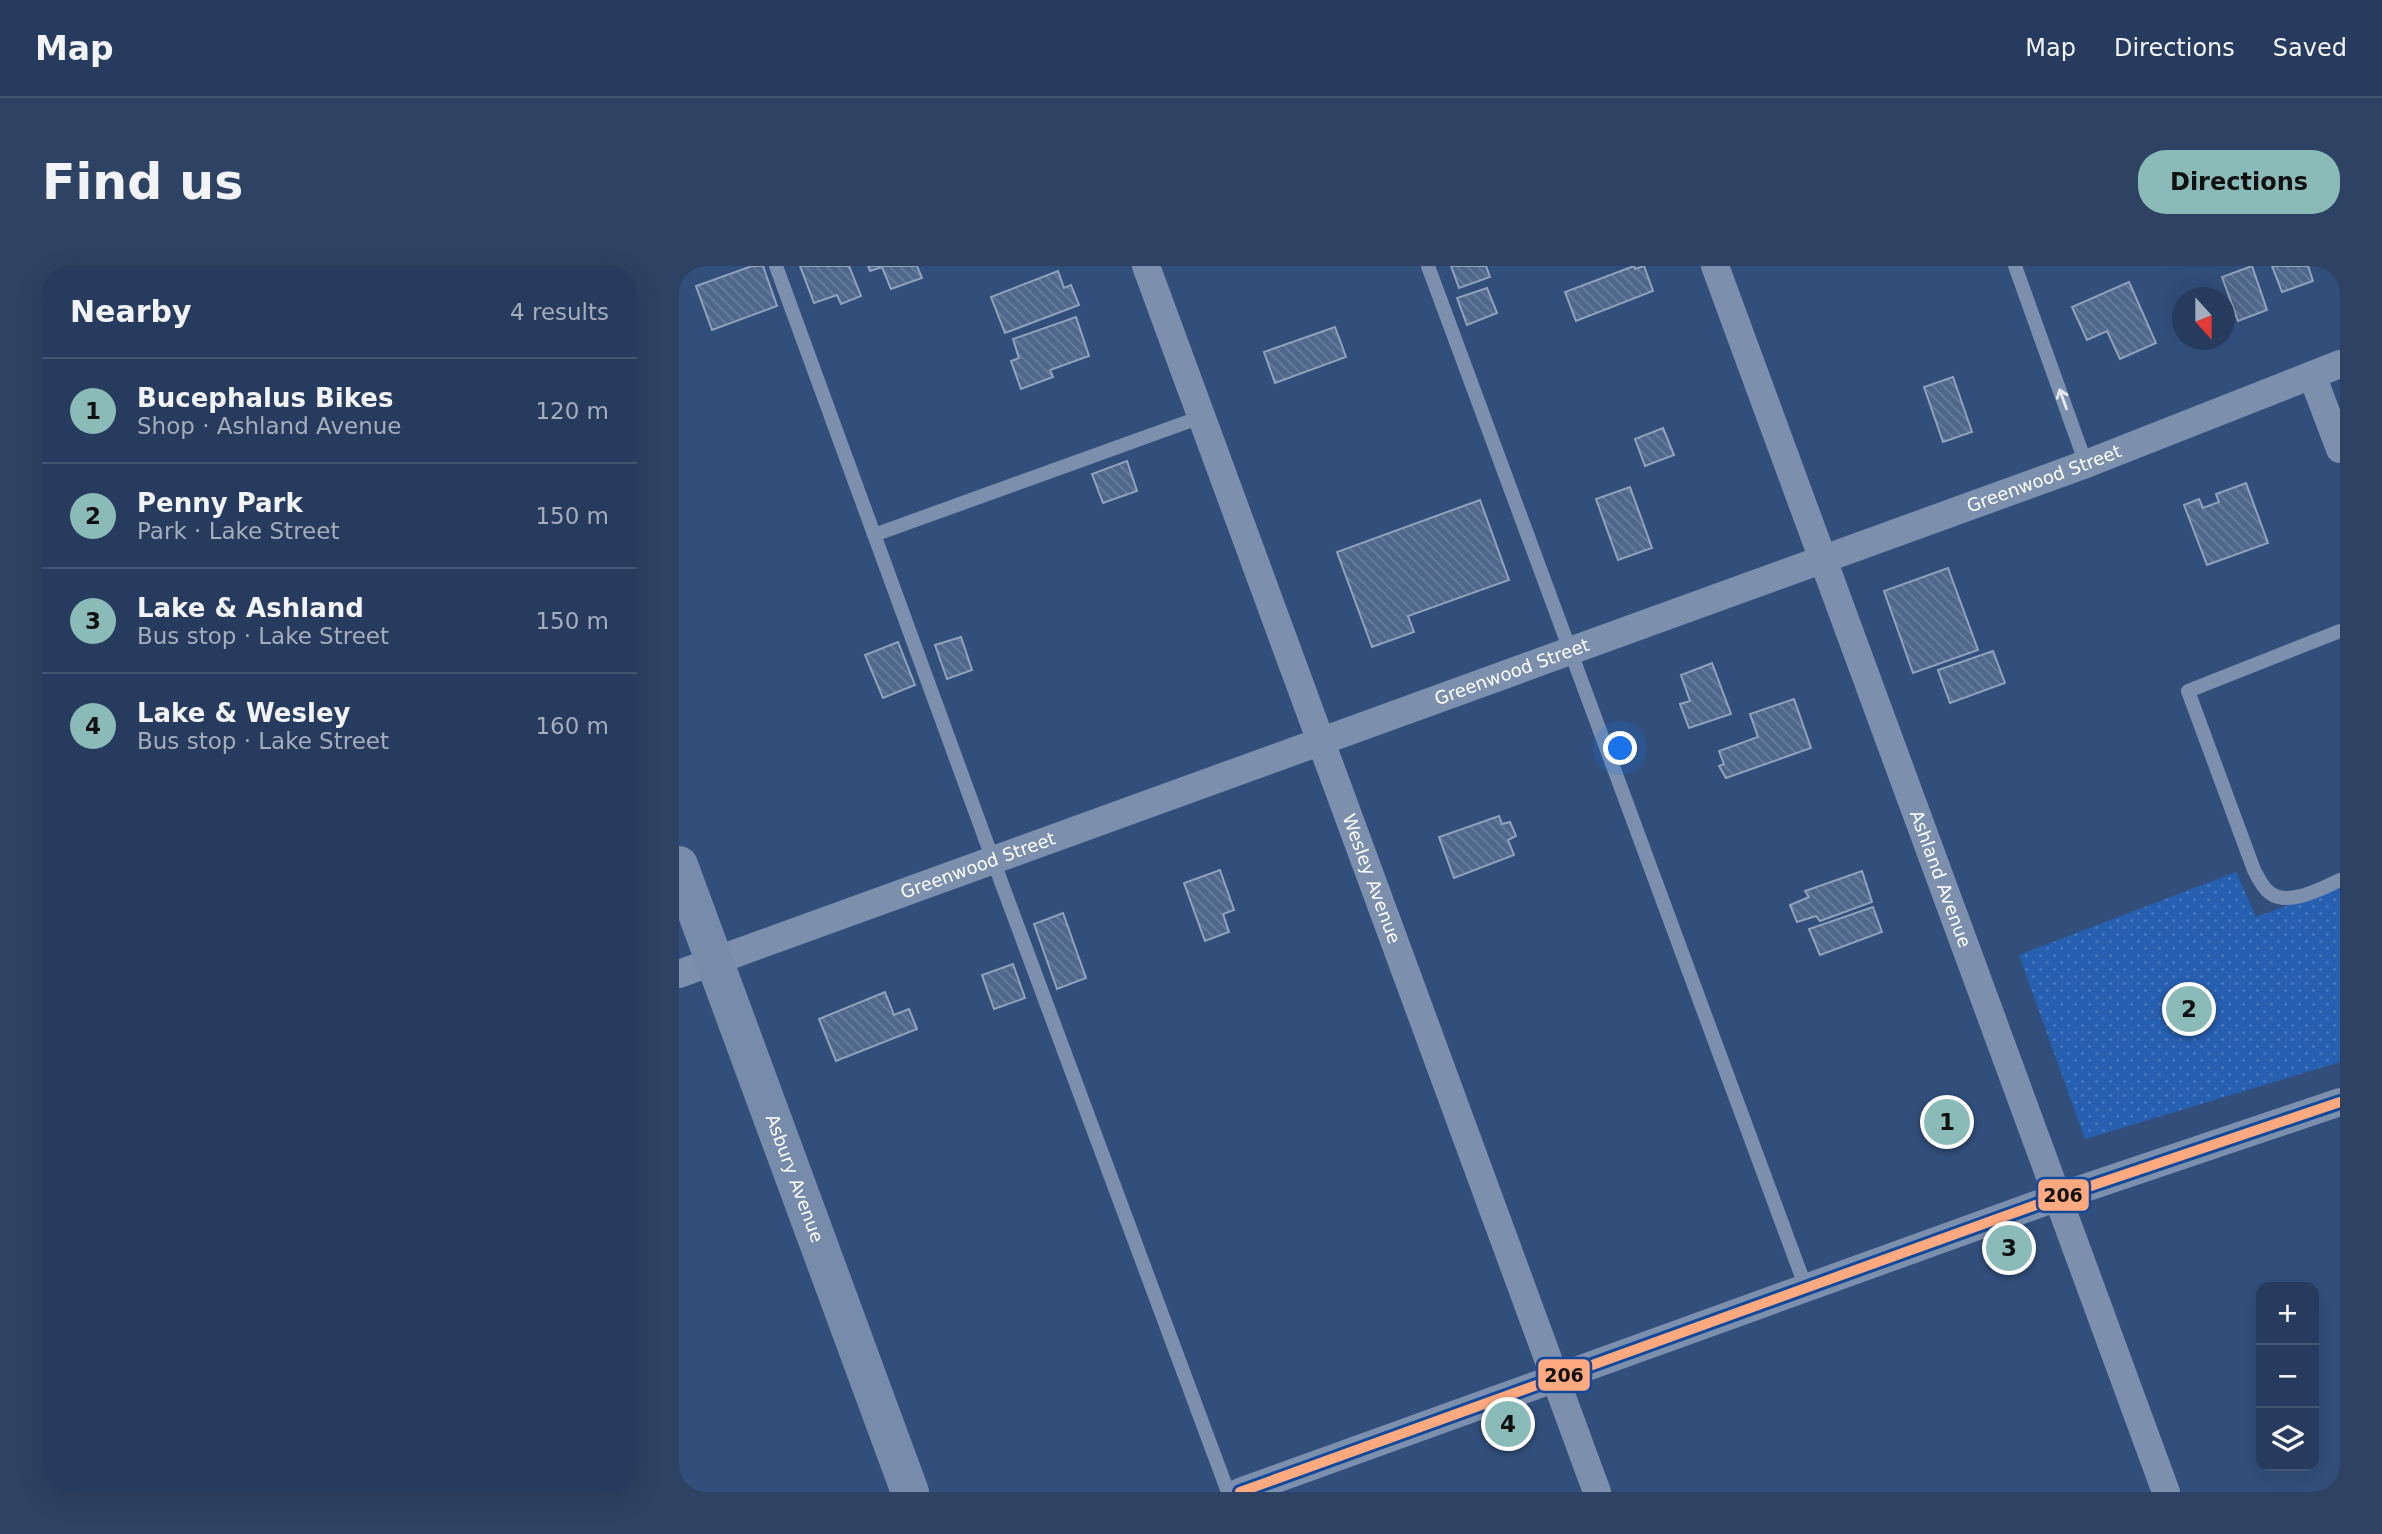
<!DOCTYPE html>
<html lang="en">
<head>
<meta charset="utf-8">
<style>
  body { margin:0; font-family:"DejaVu Sans",sans-serif; background:#2e4263; color:#f1f3f6 }
  .controls { position:absolute; right:21px; bottom:21px; display:grid; overflow:hidden; border-radius:14px; box-shadow:0 7px 28px #0002 }
  .controls button { width:63px; height:63px; display:grid; place-items:center; padding:0; border:0; border-bottom:2px solid #425572; background:#263b5d; color:#f1f3f6; font:35px sans-serif }
  .compass { position:absolute; left:1493px; top:21px; width:63px; height:63px; border-radius:50%; background:#263b5d; box-shadow:0 7px 28px #0002; rotate:159deg }
  .you { position:absolute; left:942px; top:483px; width:24px; height:24px; margin:-18px; border:5px solid #fff; border-radius:50%; background:#1a73e8; box-shadow:0 0 0 10px #1a73e833 }
  .badge { display:grid; place-items:center; width:46px; height:46px; border-radius:50%; background:#8bbbb9; color:#111; font-size:23px; font-weight:700 }
  .pin { position:absolute; translate:-50% -50%; border:4px solid #fff; box-shadow:0 2px 7px #0006 }
  .list { margin:0; padding:0; list-style:none }
  h2 { display:flex; justify-content:space-between; align-items:center; height:91px; margin:0; padding:0 28px; font-size:30px }
  h2 small { font-size:23px; font-weight:400; color:#a4adbc }
  .list li { display:grid; grid-template-columns:46px 1fr auto; gap:21px; align-items:center; box-sizing:border-box; height:105px; padding:0 28px; border-top:2px solid #425572 }
  .list b { display:block; font-size:26px; white-space:nowrap }
  .list p { margin:0; font-size:23px; white-space:nowrap; color:#a4adbc }
  .list em { font-size:23px; font-style:normal; color:#a4adbc }
  .icon { flex:none; width:38px; height:38px; fill:none; stroke:currentColor; stroke-width:2; stroke-linecap:round; stroke-linejoin:round }
  .map { position:relative; flex:none; width:1661px; height:1226px; overflow:hidden; border-radius:28px }
  header { display:flex; align-items:center; gap:42px; box-sizing:border-box; height:98px; padding:0 35px; background:#263b5d; border-bottom:2px solid #425572 }
  header strong { font-size:33px }
  nav { display:flex; gap:38px; margin-inline-start:auto; font-size:24px }
  .intro { display:flex; align-items:center; justify-content:space-between; box-sizing:border-box; height:168px; padding:0 42px }
  h1 { margin:0; font-size:49px }
  .button { padding:18px 32px; border-radius:28px; background:#8bbbb9; color:#111; font-size:24px; font-weight:700 }
  main { display:flex; gap:42px; padding:0 42px }
  aside { flex:1; background:#263b5d; border-radius:28px; box-shadow:0 7px 28px #0002 }
  .map>svg:first-child { display:block }
</style>
</head>
<body>
<header>
<strong>Map</strong>
<nav><a>Map</a><a>Directions</a><a>Saved</a></nav>
</header>
<div class="intro"><h1>Find us</h1><a class="button">Directions</a></div>
<main>
<aside>
<h2>Nearby<small>4 results</small></h2>
<ul class="list">
<li><span class="badge">1</span><div><b>Bucephalus Bikes</b><p>Shop · Ashland Avenue</p></div><em>120 m</em></li>
<li><span class="badge">2</span><div><b>Penny Park</b><p>Park · Lake Street</p></div><em>150 m</em></li>
<li><span class="badge">3</span><div><b>Lake &amp; Ashland</b><p>Bus stop · Lake Street</p></div><em>150 m</em></li>
<li><span class="badge">4</span><div><b>Lake &amp; Wesley</b><p>Bus stop · Lake Street</p></div><em>160 m</em></li>
</ul>
</aside>
<div class="map">
<svg width="1661" height="1226" viewBox="0 0 1661 1226">
  <defs>
    <pattern id="park-dots" width="8" height="8" patternUnits="userSpaceOnUse" patternTransform="scale(1.75)"><rect width="8" height="8" fill="#275fb1"/><path d="M2 2h.1M6 6h.1" fill="none" stroke="#4777bd" stroke-width="1.8" stroke-linecap="round"/></pattern>
    <pattern id="building-back-hatch" width="6" height="6" patternUnits="userSpaceOnUse" patternTransform="scale(1.75)"><rect width="6" height="6" fill="#4f678a"/><path d="M-1 5l2 2M0 0l6 6M5-1l2 2" fill="none" stroke="#697e9c"/></pattern>
  </defs>
  <rect width="100%" height="100%" fill="#324f7c"/>
  <path fill="url(#park-dots)" d="M1557 606 1577 651 1661 620V796L1406 873 1340 689Z"/>
  <path fill="url(#building-back-hatch)" stroke="#91a2bb" stroke-width="2" d="M73 0H84L98 40 33 64 17 20Z
    M121 0H170L182 30 162 38 158 29 135 37Z
    M189 0H238L243 12 212 23 203 1 191 5Z
    M772 0H807L811 11 780 22Z
    M955 0 956 3 965 0 974 25 897 55 886 26Z
    M1573 0 1588 44 1559 55 1543 11Z
    M1593 0H1629L1634 15 1603 26Z
    M379 5 385 22 392 19 400 39 326 67 312 31Z
    M1450 16 1477 77 1441 93 1428 65 1408 74 1393 41Z
    M808 22 818 47 788 59 778 32Z
    M397 51 410 90 371 104 374 111 342 123 332 95 340 92 334 73Z
    M656 61 667 91 596 117 585 86Z
    M1274 111 1293 166 1264 176 1245 121Z
    M984 162 995 189 966 200 956 173Z
    M448 195 458 225 424 237 413 208Z
    M1567 217 1589 277 1528 299 1505 239 1520 233 1524 242 1540 236 1537 228Z
    M951 221 973 282 939 294 917 233Z
    M801 234 830 314 729 350 735 366 693 381 658 286Z
    M1269 302 1299 384 1234 407 1205 325Z
    M282 371 293 404 268 413 256 379Z
    M219 376 236 419 204 432 186 389Z
    M1314 385 1326 417 1271 437 1259 404Z
    M1033 397 1052 448 1010 462 1001 438 1011 435 1002 409Z
    M1115 433 1132 482 1047 512 1040 500 1045 498 1040 485 1079 471 1071 448Z
    M820 550 823 558 831 556 837 570 829 574 835 589 775 612 760 571Z
    M541 604 555 644 544 648 550 666 526 675 505 617Z
    M1183 605 1193 636 1141 655 1137 650 1118 656 1111 639 1130 631 1126 625Z
    M1194 641 1203 666 1141 689 1130 663Z
    M384 647 407 712 378 723 355 658Z
    M334 698 346 732 315 743 303 709Z
    M206 726 215 749 230 743 238 763 157 795 140 753Z"/>
  <g fill="none" stroke-linecap="round" stroke-linejoin="round">
    <path stroke="#7c90ae" stroke-width="14" d="M97 0 314 594 549 1226
      M749 0 1127 1022
      M1336 0 1407 198
      M195 269 522 151
      M1661 365 1509 425 1575 604C1579 612 1584 622 1591 627 1610 641 1643 622 1661 614"/>
    <g stroke="#7c90ae" stroke-width="28">
      <path id="s1" d="M467 0 918 1226"/>
      <path id="s2" d="M1036 0 1487 1226"/>
      <path d="M1633 109 1661 183"/>
      <path id="s3" d="M0 708 1407 198 1661 98"/>
      <path d="M561 1226 1379 931 1661 836"/>
    </g>
    <path stroke="#778baa" stroke-width="38" id="s4" d="M0 599 231 1226"/>
    <defs>
      <path id="bus-1" d="M561 1226 1379 931 1661 836"/>
    </defs>
    <use href="#bus-1" stroke="#12499b" stroke-width="16"/>
    <use href="#bus-1" stroke="#ffa980" stroke-width="10"/>
  </g>
  <defs><path id="oneway-shaft" d="M-6 0H5M1.5-3L5.5 0L1.5 3" fill="none" stroke-width="1.6" stroke-linecap="round" stroke-linejoin="round" transform="scale(1.75)"/></defs>
  <use stroke="#e5e9ef" href="#oneway-shaft" transform="translate(1384 133) rotate(-110)"/>
  <g text-anchor="middle" stroke-width="5" stroke-linejoin="round" paint-order="stroke">
    <g font-size="18" fill="#fff" stroke="#12499b">
      <text dy="6" stroke="none"><textPath href="#s3" startOffset="1452">Greenwood Street</textPath></text>
      <text dy="6" stroke="none"><textPath href="#s3" startOffset="886">Greenwood Street</textPath></text>
      <text dy="6" stroke="none"><textPath href="#s3" startOffset="318">Greenwood Street</textPath></text>
      <text dy="6" stroke="none"><textPath href="#s1" startOffset="653">Wesley Avenue</textPath></text>
      <text dy="6" stroke="none"><textPath href="#s2" startOffset="653">Ashland Avenue</textPath></text>
      <text dy="6" stroke="none"><textPath href="#s4" startOffset="334">Asbury Avenue</textPath></text>
    </g>
  </g>
  <g stroke="#12499b" stroke-width="2.5">
    <rect x="1358" y="912" width="53" height="34" rx="7" fill="#ffa980"/>
    <rect x="858" y="1092" width="54" height="34" rx="7" fill="#ffa980"/>
  </g>
  <g font-size="19" text-anchor="middle" font-weight="bold" fill="#111">
    <text x="1384" y="936">206</text>
    <text x="885" y="1116">206</text>
  </g>
</svg>
<div class="controls">
<button>+</button>
<button>−</button>
<button><svg class="icon" aria-label="layers" viewBox="0 0 24 24"><path d="M12 4l9 5-9 5-9-5zM3 14l9 5 9-5"/></svg></button>
</div>
<svg class="compass" viewBox="-18 -18 36 36"><path d="M0-13l5 13h-10z" fill="#e53935"/><path d="M0 13l5-13h-10z" fill="#a4adbc"/></svg>
<div class="you"></div>
<div class="pin badge" style="left:1268px;top:856px">1</div>
<div class="pin badge" style="left:1510px;top:743px">2</div>
<div class="pin badge" style="left:1330px;top:982px">3</div>
<div class="pin badge" style="left:829px;top:1158px">4</div>
</div>
</main>
</body>
</html>
